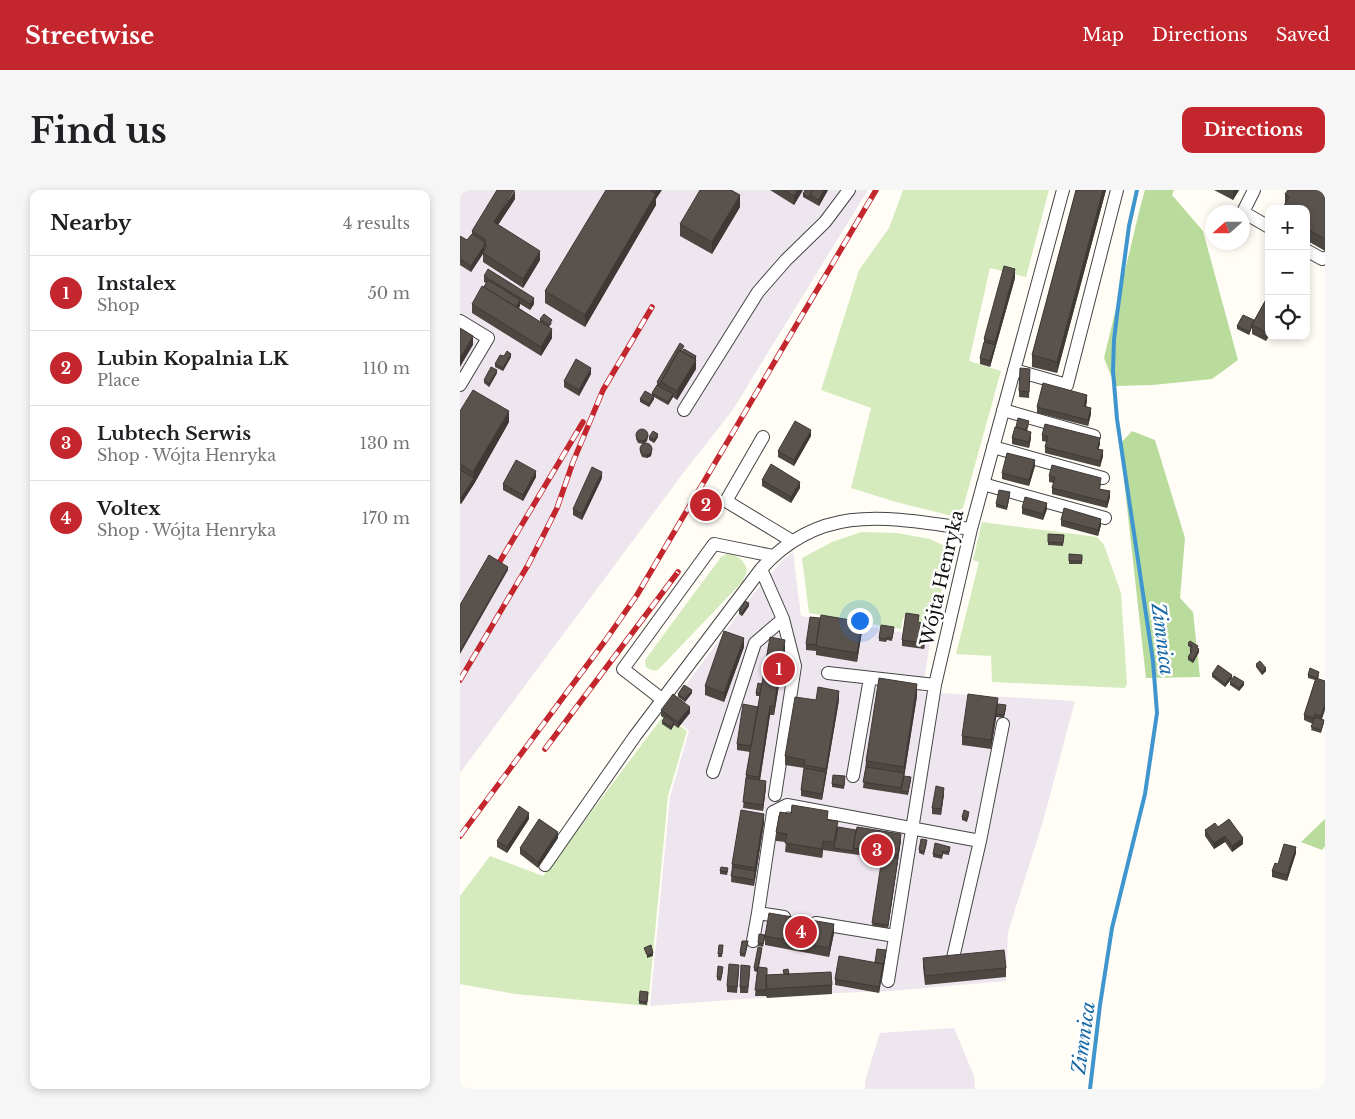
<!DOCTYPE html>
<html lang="en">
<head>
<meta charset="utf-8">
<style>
  body { margin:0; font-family:"Libre Baskerville",serif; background:#f6f6f6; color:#202124 }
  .controls { position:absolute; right:15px; top:15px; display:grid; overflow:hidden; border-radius:10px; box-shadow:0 2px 8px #0003 }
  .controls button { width:45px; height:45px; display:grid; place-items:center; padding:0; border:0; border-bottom:1px solid #e0e0e0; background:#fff; color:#202124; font:25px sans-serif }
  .compass { position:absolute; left:745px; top:15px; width:45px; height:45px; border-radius:50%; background:#fff; box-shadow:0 2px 8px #0003; rotate:249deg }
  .you { position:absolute; left:399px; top:430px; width:18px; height:18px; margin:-12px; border:4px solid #fff; border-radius:50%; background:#1a73e8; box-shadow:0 0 0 8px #1a73e833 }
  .badge { display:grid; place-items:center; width:32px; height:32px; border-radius:50%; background:#c4262e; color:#fff; font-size:16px; font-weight:700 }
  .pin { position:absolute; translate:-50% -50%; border:2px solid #fff; box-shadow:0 1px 5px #0006 }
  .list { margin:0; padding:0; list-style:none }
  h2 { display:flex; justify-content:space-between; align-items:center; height:65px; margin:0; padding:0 20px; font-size:21px }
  h2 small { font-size:16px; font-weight:400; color:#757577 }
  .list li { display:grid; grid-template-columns:32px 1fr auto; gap:15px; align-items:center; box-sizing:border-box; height:75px; padding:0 20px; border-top:1px solid #e0e0e0 }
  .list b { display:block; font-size:19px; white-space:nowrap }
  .list p { margin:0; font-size:16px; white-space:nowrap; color:#757577 }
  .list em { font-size:16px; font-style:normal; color:#757577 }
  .icon { flex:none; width:28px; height:28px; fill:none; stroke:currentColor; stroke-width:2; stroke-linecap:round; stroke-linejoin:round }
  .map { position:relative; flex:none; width:865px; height:899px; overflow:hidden; border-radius:10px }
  header { display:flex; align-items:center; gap:30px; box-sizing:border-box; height:70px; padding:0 25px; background:#c4262e; color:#fff }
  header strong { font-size:24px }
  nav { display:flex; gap:28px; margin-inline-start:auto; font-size:18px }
  .intro { display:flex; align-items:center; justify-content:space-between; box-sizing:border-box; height:120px; padding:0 30px }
  h1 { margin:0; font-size:35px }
  .button { padding:12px 22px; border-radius:10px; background:#c4262e; color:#fff; font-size:18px; font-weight:700 }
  main { display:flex; gap:30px; padding:0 30px }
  aside { flex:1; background:#fff; border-radius:10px; box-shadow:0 2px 8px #0003 }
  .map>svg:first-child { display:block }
</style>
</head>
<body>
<header>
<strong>Streetwise</strong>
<nav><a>Map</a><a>Directions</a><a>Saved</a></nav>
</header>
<div class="intro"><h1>Find us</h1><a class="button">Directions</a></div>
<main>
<aside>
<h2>Nearby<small>4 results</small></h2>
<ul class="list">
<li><span class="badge">1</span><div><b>Instalex</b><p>Shop</p></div><em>50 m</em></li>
<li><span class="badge">2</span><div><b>Lubin Kopalnia LK</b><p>Place</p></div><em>110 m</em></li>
<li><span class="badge">3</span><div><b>Lubtech Serwis</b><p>Shop · Wójta Henryka</p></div><em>130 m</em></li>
<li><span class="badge">4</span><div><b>Voltex</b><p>Shop · Wójta Henryka</p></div><em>170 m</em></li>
</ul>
</aside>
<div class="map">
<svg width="865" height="899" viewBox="0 0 865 899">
  <rect width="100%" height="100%" fill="#fffdf5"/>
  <path fill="#eee6ef" d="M0 0H408L272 221 224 282 0 583Z
    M333 362 341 426 471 447 462 502 615 511 584 628 548 742 546 791 431 801 349 804 190 816 210 607 229 541 206 522 290 408 322 371Z
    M494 838 514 886 515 899H405V891L420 843Z"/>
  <path fill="#d5ebbd" d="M443 0H589L566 87 530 78 509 171 541 181 503 318 492 326 436 312 391 298 411 218 361 200 399 80 429 38Z
    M522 332 637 347 644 355 661 403 667 494 665 498 532 492 531 466 496 464 519 372 513 370Z
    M401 342 437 343 470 349 491 359 474 435 443 428 441 439 349 423 342 368 372 352Z
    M268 363C278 366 285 370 287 381L283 391 198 480C193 481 191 480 186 477L185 470 261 367Z
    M204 525 227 541 208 606 188 816 55 804 0 794V706L30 666 83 686Z"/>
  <path fill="#b9dc9c" d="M685 0H714L712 5 743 41 778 170 752 189 693 195 655 196 644 168 680 18Z
    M672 241 695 250 725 348 720 408 733 422 740 487 686 488 660 254Z
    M865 629V656L862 660 841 652Z"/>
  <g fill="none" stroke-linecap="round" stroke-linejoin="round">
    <path stroke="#3f96cf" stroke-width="4" d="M630 899 640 815 652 738 685 604 697 523 693 471 657 229 653 181 654 150 657 125 669 36 677 0"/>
    <defs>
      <path id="minor" d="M794 0 783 22 809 37
        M846 60 862 69 865 68
        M0 131 28 148 0 195
        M554 180 607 195 657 0
        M224 220 298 102 326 70 365 32 389 0
        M543 220 634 246
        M303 247 266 311 332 351
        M533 257 643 288
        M523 294 645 328
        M301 379 323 429 335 476 315 605
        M368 483 475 495
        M203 510 163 479 254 354 313 366
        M253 582 295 453 323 429
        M393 586 410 488
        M85 675 175 546 301 379C362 311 431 328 511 339
        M298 723 313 622 327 615 520 651
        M356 733 435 746
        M293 751 298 723 324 727
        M493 768 520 651 543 534
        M428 791 475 495 511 339 603 0"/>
    </defs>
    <use href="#minor" stroke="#444" stroke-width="14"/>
    <use href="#minor" stroke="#fff" stroke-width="12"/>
    <defs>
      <path id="rail" d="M33 383 123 232
        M0 490 68 375 83 346 97 318 113 272 143 200 192 117
        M85 559 218 382
        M0 646 145 451 177 405 416 0"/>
    </defs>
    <use href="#rail" stroke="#c4262e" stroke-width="5.5"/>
    <use href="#rail" stroke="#fff" stroke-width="4" stroke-dasharray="11" stroke-linecap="butt"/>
  </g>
  <path fill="#4d4742" d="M310 0H343L334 15Z
    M368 0 359 16 343 7V4Z
    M616 0H646L597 183 572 177V165Z
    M754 0H779L773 10Z
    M865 0V61L846 50V19L825 13V4Z
    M55 9 38 35 80 70 63 98 23 72V64L11 82 0 75V46L7 50 12 44V41Z
    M196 9V15L125 137 85 113V101Z
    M280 17 252 64 220 46V34Z
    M24 86 74 114 70 120 60 114 59 118 80 132V129L92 133 89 137 92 148 81 166 12 123V114L26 93 24 92Z
    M555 88 530 177 520 174V168L524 152V149Z
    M809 104 806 151 792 144V137L789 145 777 139V136L794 130Z
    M224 159 236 169V179L217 210 213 207 208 215 194 207V209L189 217 180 212V209L192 205V203L197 195V192Z
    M44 166 51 167 43 181 35 177V174Z
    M37 183 29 197 24 193V190Z
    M131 184 119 206 104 197V191Z
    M570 185 569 208 559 207V201Z
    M627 211 626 217 631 224 628 236 577 223V217Z
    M0 221 49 232 14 294 1 314 0 313Z
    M569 234 567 241 571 248 569 258 552 254V248Z
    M582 245 640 254 638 259 643 266 640 277 585 263V257L587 252 582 251Z
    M176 246H188L187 251 183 254 178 253 176 249Z
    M351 246 334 276 318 267V261Z
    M189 247H198L194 253 189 250Z
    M180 259 192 261 191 266 187 268 182 267 180 262Z
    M575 276 569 296 542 289V283Z
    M589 286 641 294 640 299 650 307 647 318 592 304V298L594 293 589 292Z
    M76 287 63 311 43 300V294Z
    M142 288 122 330 113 325V319Z
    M302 290 340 298 331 313 302 296Z
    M550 305 547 320 536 317V314Z
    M254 311 248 323 237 318V315Z
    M562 318 587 319 583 330 562 324Z
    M601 330 641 335 638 346 601 336Z
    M588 344 604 345 603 356 588 355Z
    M609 364 622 365V374H609Z
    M289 416 282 426 279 424V421Z
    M459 432 467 440 464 459 442 456V450Z
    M434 440 432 451 427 450 426 452 419 451V448Z
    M402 441 397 472 356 465V461L346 460V454Z
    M728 453 738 459 739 462 733 473 728 470V467L731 463H730V460L731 458 728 456Z
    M284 457 264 512 245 505V496Z
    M325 459 314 525H310L300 590 306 597 303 621 283 618 286 585 290 562 277 560V554L298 517 300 506H296V503Z
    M796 474 806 481 802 485 796 477Z
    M752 484 772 488 765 497 752 487Z
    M848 485H859L858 489 862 529 864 533 861 543 851 540 853 534 844 530V525L855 490 848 488Z
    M770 492 784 495 779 501 770 495Z
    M232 503 225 512 218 507V504Z
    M457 506 444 586 451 590 448 605 403 598 406 571Z
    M356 510H379L362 610 341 606V600L344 578 325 575V566Z
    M538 514 546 518 544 528 536 527 531 559 502 555V546Z
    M201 520 230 523 218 538 214 535 211 540 202 534V531L204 528 201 526Z
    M385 586 384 599 372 597V594Z
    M484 604 481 625 472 624V618Z
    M509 625 507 632 502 630V627Z
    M69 629 47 663 37 657V651Z
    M368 630 378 637 441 650 428 738 412 736 421 677 412 676 413 667 363 660 362 668 325 662 326 652 316 651V642Z
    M304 633 294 696 271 692 272 674Z
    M758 637 783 654 772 662 765 652 754 659 745 646V640Z
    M98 648 78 678 60 664V658Z
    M467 653 464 665 459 663V660Z
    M490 657 489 665 483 664 482 669 473 667V664Z
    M836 663 827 691 812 687V681L818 674Z
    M260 681H268L267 685 260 684Z
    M374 743 369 767 305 755V748L303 757 298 756V753L305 745Z
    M288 754 285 767 280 766V763Z
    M259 755H263L262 767H258Z
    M302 761 299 777 307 785 329 784 372 795V804L307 808 306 806H295L297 782 294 781V778Z
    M426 763 419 803 375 795V789L415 772Z
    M463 768 546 778V787L465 795 463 777Z
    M263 780 261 791 257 790V787Z
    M279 781 277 803 267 802V796Z
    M290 782 288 803H280V797Z
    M188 802 187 815 179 814V811Z"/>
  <path fill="#3f3936" d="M55 0V9L34 41V32Z
    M196 0H202L196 9V15L125 137V125Z
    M338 0H343L334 15V6Z
    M364 0H368L359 16V10Z
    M643 0H646L597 183V172Z
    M773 0H779L773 10Z
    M280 5V17L252 64V52Z
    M24 56V62L11 82V76Z
    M80 61V70L63 98V89Z
    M555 79V88L530 177V171L535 155V152Z
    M74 108V114L70 120V114Z
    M60 110V116L55 125V119Z
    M792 135V137L789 145V142Z
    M809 137V146L806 151V142Z
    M92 139V148L81 166V157Z
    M13 146V155L0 177V168Z
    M51 164V167L43 181V178Z
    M236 166V179L217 210V201Z
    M131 178V184L119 206V200Z
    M37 180V183L29 197V194Z
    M213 204V207L208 215V212Z
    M627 205V211L624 222V216Z
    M194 206V209L189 217V214Z
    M631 218V224L628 236V230Z
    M49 221V232L14 294 1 314V308L13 289V282Z
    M351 240V246L334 276V270Z
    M571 242V248L569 258V252Z
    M188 243 187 251 183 254V251Z
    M198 244V247L194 253V250Z
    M640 248V254L637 265V259Z
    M192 258 191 266 187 268V265Z
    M643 260V266L640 277V271Z
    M575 270V276L569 296V290Z
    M76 281V287L63 311V305Z
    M142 282V288L122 330V324Z
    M340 292V298L331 313V307Z
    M650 301V307L647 318V312Z
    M254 308V311L248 323V320Z
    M587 313V319L583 330V324Z
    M641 329V335L638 346V340Z
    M48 377V380L0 464V461Z
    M289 413V416L282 426V423Z
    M402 432V441L397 472V463Z
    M467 434V440L464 459V453Z
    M284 448V457L264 512V503Z
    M325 450V459L314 525V516Z
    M739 459V462L733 473V470Z
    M806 478V481L802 485V482Z
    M772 485V488L765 497V494Z
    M784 492V495L779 501V498Z
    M457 494V506L442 601 441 598 444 583V577Z
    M232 500V503L225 512V509Z
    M379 501V510L362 610V604L366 579Z
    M538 508V517L531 559V550Z
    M865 514V520L861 532V526Z
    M310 516V525L299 596V587Z
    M230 517V523L218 538V532Z
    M214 532V535L211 540V537Z
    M306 591V597L303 621V615Z
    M484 598V604L481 625V619Z
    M69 623V629L47 663V657Z
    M304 624V633L294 696 295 678Z
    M98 642V648L78 678V672Z
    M441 644V650L428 738V735Z
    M765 646V652L754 659V653Z
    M783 648V654L772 662V656Z
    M363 651V660L362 668V659Z
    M836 657V663L827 691V685Z
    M374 734V743L369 767V758Z
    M426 760V763L419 803V797Z
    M193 763V766L187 768V765Z"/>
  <path fill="#5a524d" stroke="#3f3936" d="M37 0H54L34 32 80 61 63 89 23 63 27 55 24 54 26 50 12 41Z
    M146 0H190L196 4 125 125 85 101Z
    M190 0H196L195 3Z
    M240 0H271L280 5 252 52 220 34Z
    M324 0H338L334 6Z
    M345 0H353L350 5V8L343 4Z
    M353 0H364L359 10 350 5Z
    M616 0H643L597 172 572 165Z
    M828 0H865V49L846 38V19H822L829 7 825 4Z
    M12 44 25 52 24 54V56L11 76 0 69V46L7 50Z
    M544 76 555 79 535 152 524 149Z
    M28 79 74 108 70 114 24 86Z
    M28 90 60 110 56 117 24 97Z
    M22 96 92 139 81 157 12 114Z
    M809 104V137L806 142 792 135Z
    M84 124 92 130 89 135 80 129Z
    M783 125 794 130 789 142 777 136Z
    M0 138 13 146 0 168Z
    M524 152 535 155 530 171 520 168Z
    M220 153 224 156 221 161 219 160 201 192V195L197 192Z
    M224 159 236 166 235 169 222 162Z
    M219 160 236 170 217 201 201 192Z
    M47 161 51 164 43 178 35 174 40 165 44 166Z
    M116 169 131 178 119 200 104 191Z
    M31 177 37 180 29 194 24 190Z
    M560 178 570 179 569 202 559 201Z
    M583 193 627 205 624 216 631 218 628 230 577 217Z
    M197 195 213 204 208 212 192 203Z
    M13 200 49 221 13 282 0 274V221Z
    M185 201 194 206 189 214 180 209Z
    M558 228 569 231 566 240 556 237Z
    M335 231 351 240 334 270 318 261Z
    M585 234 640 248 637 259 643 260 640 271 585 257 588 246 582 245Z
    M555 237 571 242 569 252 552 248Z
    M176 245a6 6 0 1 1 12 0a6 6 0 1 1-12 0Z
    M193 241 198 244 194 250 189 247Z
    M180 259a6 6 0 1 1 12 0a6 6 0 1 1-12 0Z
    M547 263 575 270 569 290 542 283Z
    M56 270 76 281 63 305 43 294Z
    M311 274 340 292 331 307 302 290Z
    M592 275 641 288 639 299 650 301 647 312 592 298 595 287 589 286Z
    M132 277 142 282 122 324 113 319Z
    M0 280 14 288 1 308 0 307V290L1 288 0 287Z
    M539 300 550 302 547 317 536 314Z
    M242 306 247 308 249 306 254 308 248 320 237 315Z
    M565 307 587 313 583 324 562 318Z
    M604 318 641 329 638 340 601 330Z
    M588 344 604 345 603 353 588 352Z
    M609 364 622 365V371H609Z
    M29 365 48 377 0 461V415Z
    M285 411 289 413 282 423 279 421Z
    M446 423 459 425 458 432 467 434 464 453 442 450Z
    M361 425 402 432 397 463 356 456Z
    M350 427 360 428 356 455 346 454Z
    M421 435 434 437 432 448 427 447 426 449 419 448Z
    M264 441 284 448 264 503 245 496Z
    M310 447 325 450 314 516H310L299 587 286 585Z
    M730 451 738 456 737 458 739 459 733 470 728 467 732 461 730 460 732 456 728 453Z
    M800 471 806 478 802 482 796 474Z
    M758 475 772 485 765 494 752 484Z
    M850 478 859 482 857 488 848 485Z
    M774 486 784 492 779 498 770 492Z
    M419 488 457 494 444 577 406 571Z
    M856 488 865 491V514L861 526 855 524 854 528 844 525Z
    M298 493 302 494 300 503H296Z
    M224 495 232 500 225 509 218 504Z
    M358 497 379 501 366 579 344 575 345 570 325 566 335 507 356 510Z
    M213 504 230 517 218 532 201 520Z
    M508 504 538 508 531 550 502 546Z
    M283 514 298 517 291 556 277 554Z
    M538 514 546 515 544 525 536 524Z
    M206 526 214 532 211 537 202 531Z
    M855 527 864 530 861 540 851 537Z
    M406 577 444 583 441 598 403 592Z
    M344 578 366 582 362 604 341 600Z
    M373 585 385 586 384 596 372 594Z
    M444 586 451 587 448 602 441 601Z
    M286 588 306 591 303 615 283 612Z
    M476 596 484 598 481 619 472 618Z
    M332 615 368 621 367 630 378 631 374 652 363 651 362 659 325 653 327 644 316 642 320 622 331 624Z
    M59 616 69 623 47 657 37 651Z
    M281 620 304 624 295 678 272 674Z
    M504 620 509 622 507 629 502 627Z
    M79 629 98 642 78 672 60 658Z
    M769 629 783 648 772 656 765 646 754 653 745 640 755 633 758 637Z
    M378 637 396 640 393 661 374 658Z
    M397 637 441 644 438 665 393 658Z
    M461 649 467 650 464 662 459 660Z
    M475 653 490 657 489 662 483 661 482 666 473 664Z
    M824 654 836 657 827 685 812 681 815 673 818 674Z
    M413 664 438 668 428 735 412 733 421 674 412 673Z
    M261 677 268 678 267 682 260 681Z
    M273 677 295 681 294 690 271 686Z
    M309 723 374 734 369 758 305 746Z
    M299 744 305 745 303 754 298 753Z
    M282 751H288L285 764 280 763Z
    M191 755 193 763 187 765 184 758Z
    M259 755H263L262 764H258Z
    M298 757 302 758 298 777 297 779 294 778Z
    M417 759 426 760 423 777V774L415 772Z
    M544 760 546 778 465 786 463 768Z
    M379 766 423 774 419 797 375 789Z
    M269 774 279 775 277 797 267 796Z
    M281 775 290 776 288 797H280Z
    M258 776 263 777 261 788 257 787Z
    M298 777 307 778V785H306V800H295Z
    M328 779 329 784H324L323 780Z
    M371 782 372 795 307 799 306 785Z
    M180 801 188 802 187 812 179 811Z"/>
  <g text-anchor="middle" stroke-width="5" stroke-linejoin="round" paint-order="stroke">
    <g font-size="18" fill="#111" stroke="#fff">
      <text transform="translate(482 388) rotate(-77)" y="6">Wójta Henryka</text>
    </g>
    <g font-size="19" font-style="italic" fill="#1768a6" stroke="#fff">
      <text transform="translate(703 449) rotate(83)" y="7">Zimnica</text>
      <text transform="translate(623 848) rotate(-82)" y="7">Zimnica</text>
    </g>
  </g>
</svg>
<div class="controls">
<button>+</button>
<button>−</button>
<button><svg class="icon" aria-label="locate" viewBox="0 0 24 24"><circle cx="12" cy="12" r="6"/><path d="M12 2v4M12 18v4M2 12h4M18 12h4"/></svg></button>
</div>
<svg class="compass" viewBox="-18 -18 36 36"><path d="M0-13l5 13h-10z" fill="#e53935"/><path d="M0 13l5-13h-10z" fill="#757577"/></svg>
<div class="you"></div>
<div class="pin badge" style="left:319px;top:479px">1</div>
<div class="pin badge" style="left:246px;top:315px">2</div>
<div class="pin badge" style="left:417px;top:660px">3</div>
<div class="pin badge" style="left:341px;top:742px">4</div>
</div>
</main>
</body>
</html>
